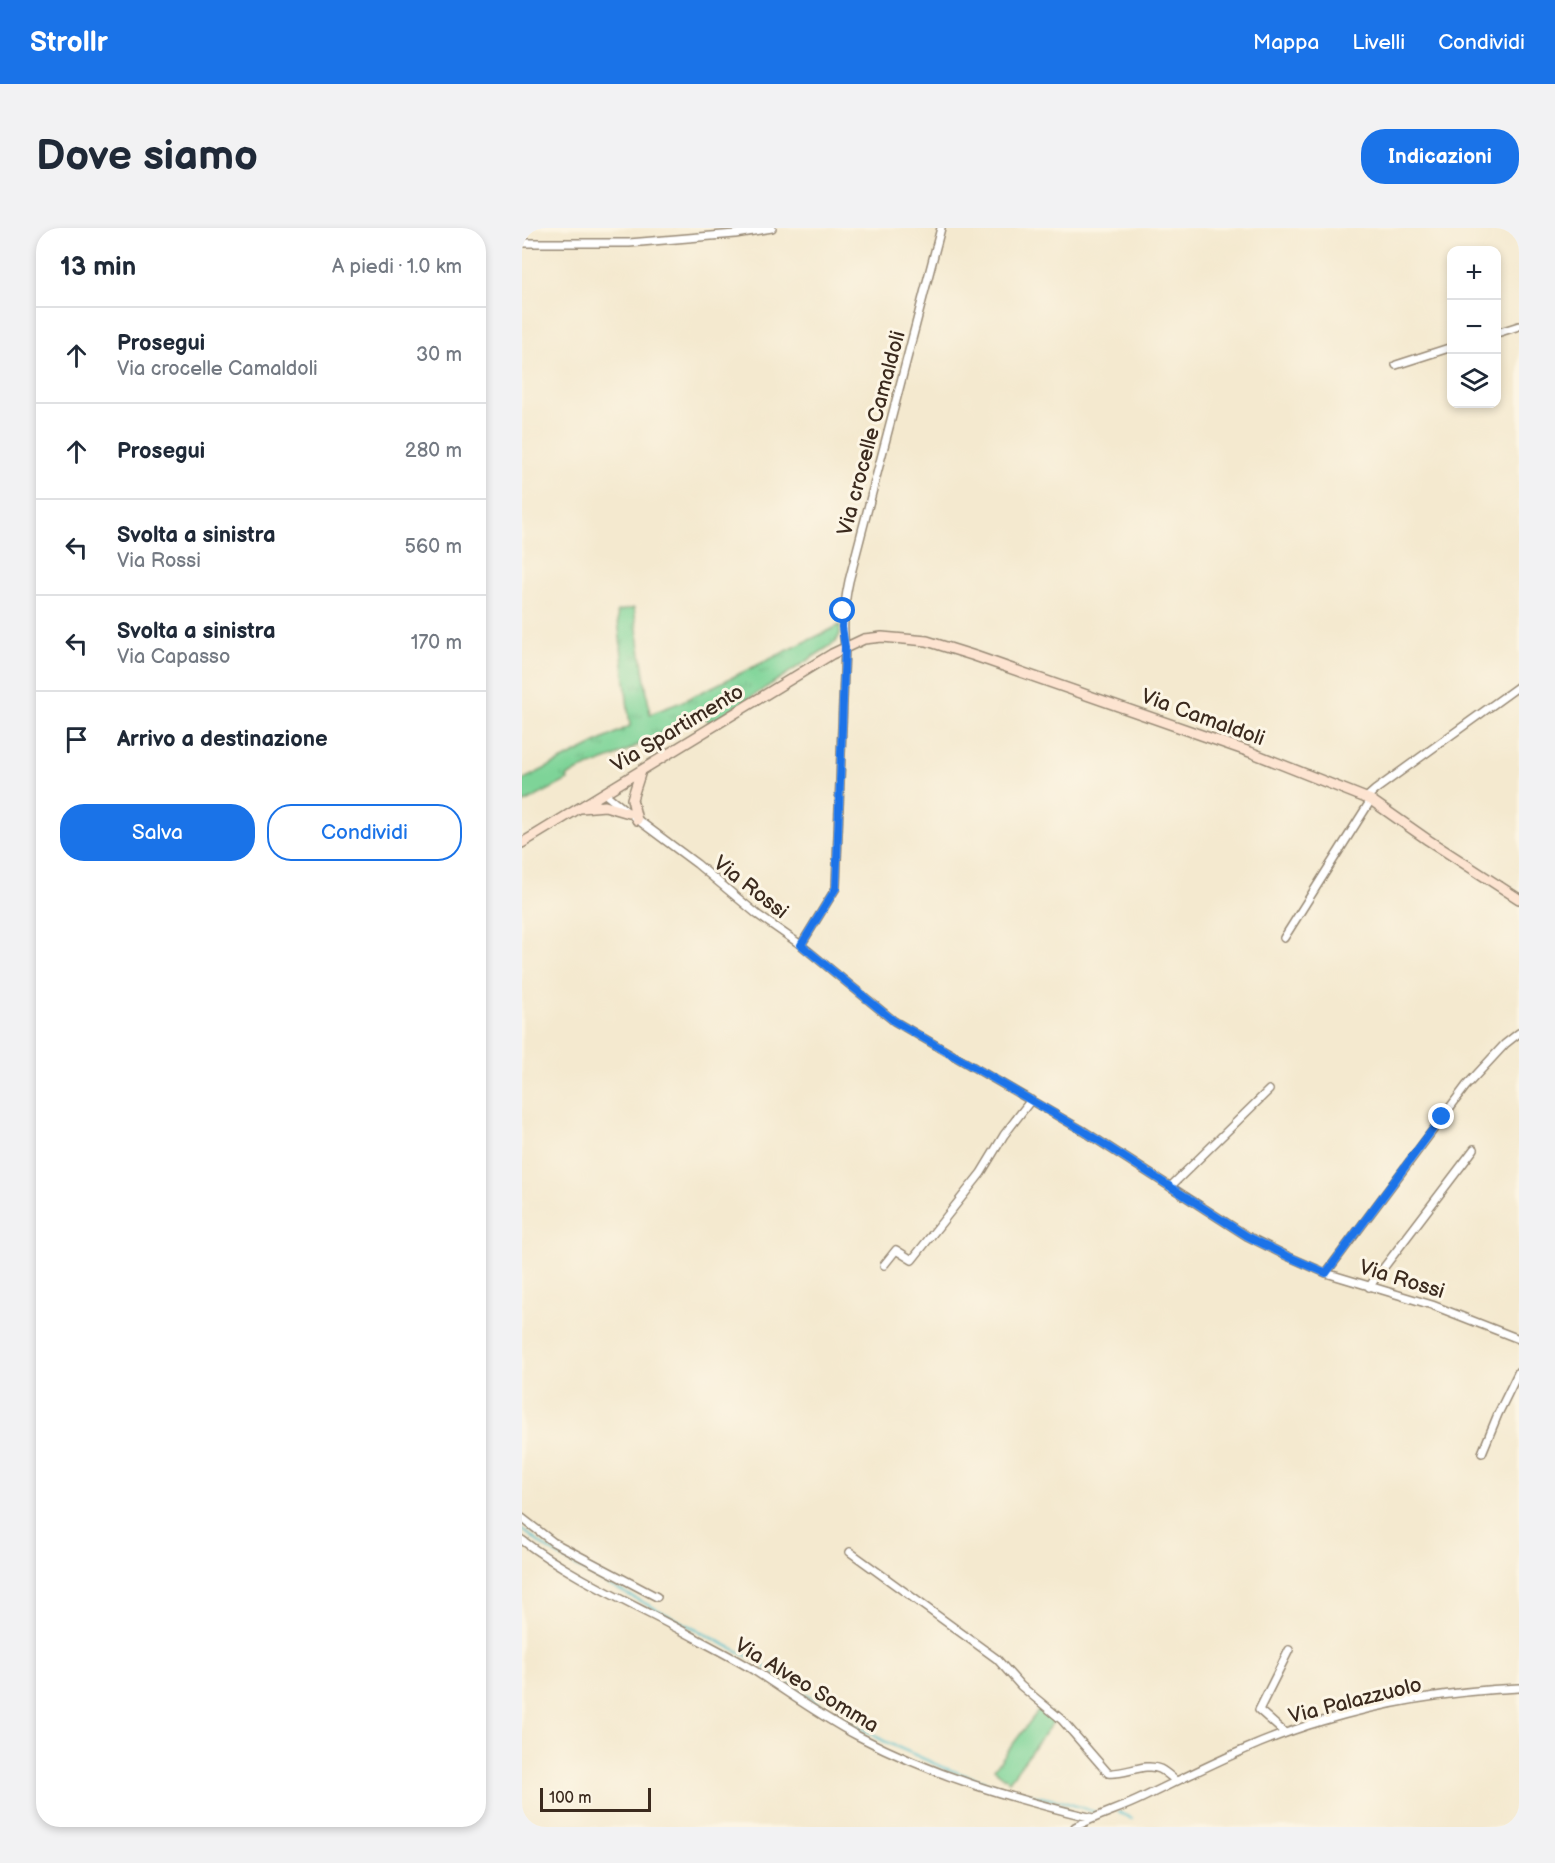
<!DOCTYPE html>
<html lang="it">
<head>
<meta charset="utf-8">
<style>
  body { margin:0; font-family:"Balsamiq Sans",sans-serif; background:#f2f2f3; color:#1f2937 }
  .controls { position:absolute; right:18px; top:18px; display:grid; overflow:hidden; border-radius:12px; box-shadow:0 3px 9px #0003 }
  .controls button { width:54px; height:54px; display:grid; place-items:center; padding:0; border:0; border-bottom:2px solid #e0e1e3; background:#fff; color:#1f2937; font:30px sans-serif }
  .scale { position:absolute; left:18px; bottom:15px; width:111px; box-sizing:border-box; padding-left:6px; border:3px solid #3b2a1e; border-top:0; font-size:16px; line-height:21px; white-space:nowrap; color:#3b2a1e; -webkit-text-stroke:4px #fcf5e5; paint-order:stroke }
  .stop { position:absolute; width:18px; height:18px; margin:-14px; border:4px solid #1a73e8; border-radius:50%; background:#fff }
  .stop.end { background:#1a73e8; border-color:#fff; box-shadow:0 2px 6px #0008 }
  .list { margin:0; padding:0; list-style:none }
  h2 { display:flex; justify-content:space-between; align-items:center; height:78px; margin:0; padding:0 24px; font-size:26px }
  h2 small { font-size:20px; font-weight:400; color:#747a83 }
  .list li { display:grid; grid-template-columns:39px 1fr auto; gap:18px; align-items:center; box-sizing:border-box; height:96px; padding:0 24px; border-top:2px solid #e0e1e3 }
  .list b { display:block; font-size:22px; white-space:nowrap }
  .list p { margin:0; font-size:20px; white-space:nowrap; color:#747a83 }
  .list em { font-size:20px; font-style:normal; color:#747a83 }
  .actions { display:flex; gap:12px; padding:18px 24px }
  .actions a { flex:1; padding:14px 0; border:2px solid #1a73e8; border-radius:24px; text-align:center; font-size:21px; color:#1a73e8 }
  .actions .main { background:#1a73e8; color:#fff }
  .icon { flex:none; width:33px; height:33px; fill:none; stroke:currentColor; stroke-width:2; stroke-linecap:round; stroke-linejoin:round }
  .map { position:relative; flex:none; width:997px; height:1599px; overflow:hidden; border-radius:24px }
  header { display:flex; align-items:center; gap:36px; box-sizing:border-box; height:84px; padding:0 30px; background:#1a73e8; color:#fff }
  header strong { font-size:28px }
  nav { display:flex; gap:33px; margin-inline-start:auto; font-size:21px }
  .intro { display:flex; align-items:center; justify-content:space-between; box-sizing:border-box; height:144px; padding:0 36px }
  h1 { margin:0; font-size:42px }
  .button { padding:15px 27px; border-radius:24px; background:#1a73e8; color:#fff; font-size:21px; font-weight:700 }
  main { display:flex; gap:36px; padding:0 36px }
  aside { flex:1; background:#fff; border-radius:24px; box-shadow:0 3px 9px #0003 }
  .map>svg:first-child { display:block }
</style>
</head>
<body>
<header>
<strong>Strollr</strong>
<nav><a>Mappa</a><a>Livelli</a><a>Condividi</a></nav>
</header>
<div class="intro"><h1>Dove siamo</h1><a class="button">Indicazioni</a></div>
<main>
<aside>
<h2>13 min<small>A piedi · 1.0 km</small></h2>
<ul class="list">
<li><svg class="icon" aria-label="ahead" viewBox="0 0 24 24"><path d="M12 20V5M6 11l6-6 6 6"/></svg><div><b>Prosegui</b><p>Via crocelle Camaldoli</p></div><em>30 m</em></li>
<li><svg class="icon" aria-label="ahead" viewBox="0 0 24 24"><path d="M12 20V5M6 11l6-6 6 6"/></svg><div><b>Prosegui</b></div><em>280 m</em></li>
<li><svg class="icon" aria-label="left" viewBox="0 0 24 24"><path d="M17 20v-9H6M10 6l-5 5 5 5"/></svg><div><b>Svolta a sinistra</b><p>Via Rossi</p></div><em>560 m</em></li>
<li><svg class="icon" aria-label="left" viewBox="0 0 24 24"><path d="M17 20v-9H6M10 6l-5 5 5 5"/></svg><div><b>Svolta a sinistra</b><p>Via Capasso</p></div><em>170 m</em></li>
<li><svg class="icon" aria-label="arrive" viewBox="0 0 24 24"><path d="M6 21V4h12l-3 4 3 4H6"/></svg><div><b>Arrivo a destinazione</b></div></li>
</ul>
<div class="actions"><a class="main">Salva</a><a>Condividi</a></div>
</aside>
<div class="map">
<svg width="997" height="1599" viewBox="0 0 997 1599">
  <defs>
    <pattern id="grass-tufts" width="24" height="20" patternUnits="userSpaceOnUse" patternTransform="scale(1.5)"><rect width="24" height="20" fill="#7ed498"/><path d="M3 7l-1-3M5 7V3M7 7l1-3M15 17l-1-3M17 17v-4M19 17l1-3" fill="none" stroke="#6eb683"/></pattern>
  </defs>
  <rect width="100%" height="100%" fill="#fcf5e5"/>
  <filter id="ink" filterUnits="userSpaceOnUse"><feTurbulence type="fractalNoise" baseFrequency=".0167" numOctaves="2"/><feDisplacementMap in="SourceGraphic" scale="12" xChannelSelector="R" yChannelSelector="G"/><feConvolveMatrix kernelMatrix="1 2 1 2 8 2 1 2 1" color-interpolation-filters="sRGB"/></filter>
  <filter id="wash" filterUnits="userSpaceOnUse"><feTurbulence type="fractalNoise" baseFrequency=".008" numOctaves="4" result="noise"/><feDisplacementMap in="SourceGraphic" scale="24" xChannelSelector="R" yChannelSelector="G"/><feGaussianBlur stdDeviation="1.35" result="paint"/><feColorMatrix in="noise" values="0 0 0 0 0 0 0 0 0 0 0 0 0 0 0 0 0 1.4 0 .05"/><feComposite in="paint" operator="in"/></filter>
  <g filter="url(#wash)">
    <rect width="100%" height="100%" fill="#f4e9cf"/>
    <path fill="url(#grass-tufts)" stroke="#5c7f5b" stroke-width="1.5" d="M112 380 128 486 159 474 318 397V406L314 414 188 496 182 487H178L92 529 55 543 45 549 46 552 0 576V552L108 498 95 383Z"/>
    <path fill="#7ed498" stroke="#5c7f5b" stroke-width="1.5" d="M519 1479 534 1490 487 1553 472 1541Z"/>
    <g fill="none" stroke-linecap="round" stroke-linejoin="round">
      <path stroke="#53bfcc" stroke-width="2" d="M0 1301 24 1320 70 1348 231 1431 309 1484 362 1513 420 1539 486 1562 542 1574 573 1584
        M597 1584 610 1591"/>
    </g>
  </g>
  <g filter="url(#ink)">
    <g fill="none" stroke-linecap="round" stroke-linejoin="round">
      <defs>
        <path id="street" d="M0 15H107L213 6 250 0
          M975 105 997 98
          M874 137 930 119
          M82 565 103 582
          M844 570 853 562 997 458
          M112 589 175 636 236 687 279 717 372 793 560 902 725 1008 765 1028 804 1045 910 1077 997 1111
          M762 710 849 572
          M279 717 314 660 323 419C320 395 322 376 327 353L419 0
          M648 959 747 862
          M362 1037 374 1022 390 1032 459 945 482 907 509 872
          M804 1045 944 858 983 816 997 805
          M847 1059 952 921
          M960 1225 976 1186 997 1143
          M0 1290 31 1314 135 1369
          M0 1312C54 1353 118 1379 177 1412 196 1422 215 1432 233 1443 267 1465 300 1489 336 1508 412 1548 488 1570 571 1590
          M328 1324 475 1431 499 1458 540 1492 586 1545C603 1547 623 1534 638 1541 644 1544 649 1549 654 1553
          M763 1505 737 1482 767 1422
          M553 1599C575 1587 598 1581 620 1570 678 1542 738 1511 800 1493 863 1474 931 1463 997 1460"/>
        <path id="secondary" d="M59 580 83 578 107 585
          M115 592 110 571 119 543
          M0 615 310 426 342 411 360 409 405 413 453 428 728 524 849 572 906 612 997 671"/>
      </defs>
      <use href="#street" stroke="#988a76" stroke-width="10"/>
      <use href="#secondary" stroke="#988a76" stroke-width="12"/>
      <use href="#street" stroke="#fff" stroke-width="7"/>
      <use href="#secondary" stroke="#fde4d1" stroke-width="9"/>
    </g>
  </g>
  <g fill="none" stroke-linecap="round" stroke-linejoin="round" filter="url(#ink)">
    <path stroke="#1a73e8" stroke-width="8" d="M321 383 320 399 323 419 314 660 279 717 372 793 560 902 725 1008 765 1028 804 1045 920 889"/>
  </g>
  <g text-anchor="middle" stroke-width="6" stroke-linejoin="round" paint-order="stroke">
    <g font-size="21" fill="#3b2a1e" stroke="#fcf5e5">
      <text transform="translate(349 205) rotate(-75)" y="7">Via crocelle Camaldoli</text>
      <text transform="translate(681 489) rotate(20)" y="7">Via Camaldoli</text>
      <text transform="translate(155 500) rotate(-31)" y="7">Via Spartimento</text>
      <text transform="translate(229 659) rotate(38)" y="7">Via Rossi</text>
      <text transform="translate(880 1051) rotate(17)" y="7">Via Rossi</text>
      <text transform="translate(285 1457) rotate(31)" y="7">Via Alveo Somma</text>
      <text transform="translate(833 1472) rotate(-14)" y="7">Via Palazzuolo</text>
    </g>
  </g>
</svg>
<div class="controls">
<button>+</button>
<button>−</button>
<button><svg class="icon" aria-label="layers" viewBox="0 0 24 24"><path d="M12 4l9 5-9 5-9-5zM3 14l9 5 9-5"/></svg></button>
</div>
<div class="scale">100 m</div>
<div class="stop" style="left:321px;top:383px"></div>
<div class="stop end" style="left:920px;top:889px"></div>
</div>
</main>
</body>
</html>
